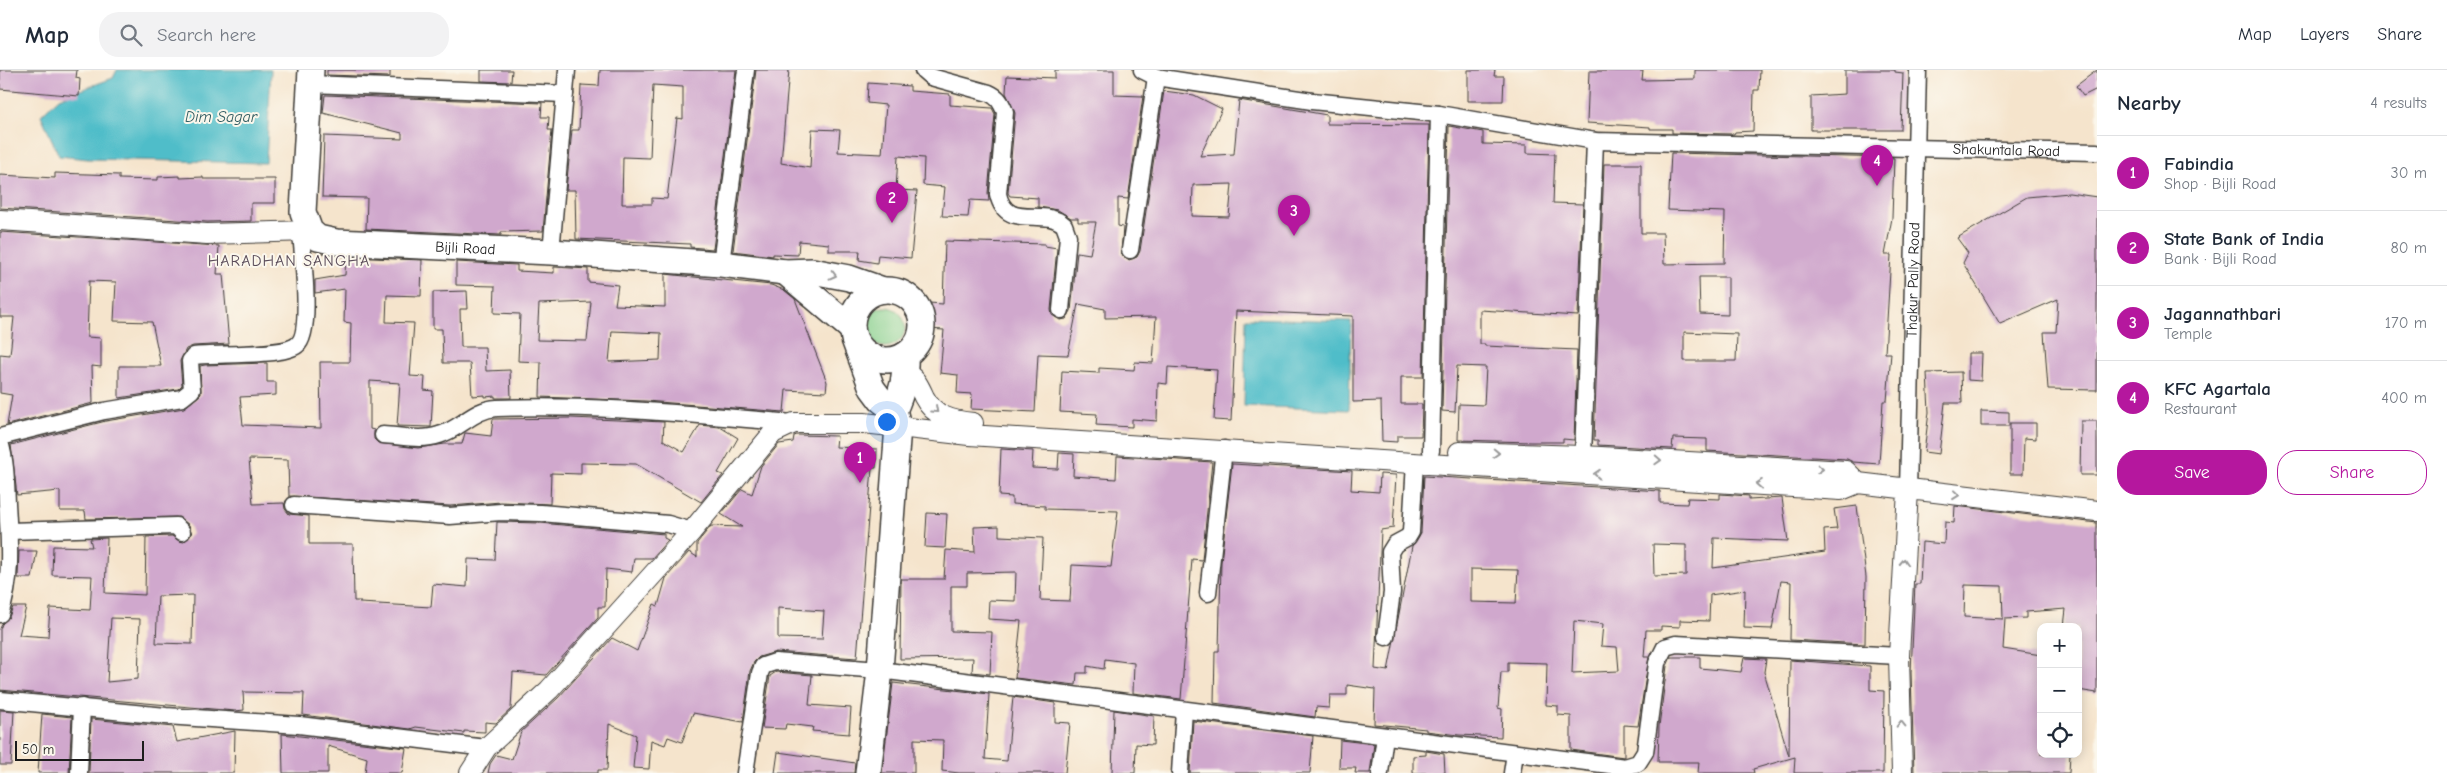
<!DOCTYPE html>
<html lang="en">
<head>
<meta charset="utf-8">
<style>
  body { margin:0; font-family:"Comic Neue",sans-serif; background:#f2f2f3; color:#1f2937 }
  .controls { position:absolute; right:15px; bottom:15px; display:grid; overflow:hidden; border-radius:10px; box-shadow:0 2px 12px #0003 }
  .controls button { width:45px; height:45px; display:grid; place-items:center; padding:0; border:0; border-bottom:1px solid #e0e1e3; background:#fff; color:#1f2937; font:25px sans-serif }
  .scale { position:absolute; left:15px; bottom:12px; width:129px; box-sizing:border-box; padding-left:5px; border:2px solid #1c1c1c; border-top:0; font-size:14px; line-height:18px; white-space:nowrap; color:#1c1c1c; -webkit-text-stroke:4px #fbf7ec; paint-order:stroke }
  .you { position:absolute; left:886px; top:351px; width:18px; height:18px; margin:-12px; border:4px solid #fff; border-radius:50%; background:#1a73e8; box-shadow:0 0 0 8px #1a73e833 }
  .badge { display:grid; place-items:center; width:32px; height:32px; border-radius:50%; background:#b5179e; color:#fff; font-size:16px; font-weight:700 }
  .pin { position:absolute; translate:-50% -41px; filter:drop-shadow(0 1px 2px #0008) }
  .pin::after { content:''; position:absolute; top:26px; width:18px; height:15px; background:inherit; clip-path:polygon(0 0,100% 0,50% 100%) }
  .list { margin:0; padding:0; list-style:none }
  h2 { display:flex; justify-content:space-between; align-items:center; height:65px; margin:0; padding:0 20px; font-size:21px }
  h2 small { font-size:16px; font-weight:400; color:#747a83 }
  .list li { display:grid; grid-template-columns:32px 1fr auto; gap:15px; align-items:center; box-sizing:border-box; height:75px; padding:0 20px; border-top:1px solid #e0e1e3 }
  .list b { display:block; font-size:19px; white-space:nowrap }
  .list p { margin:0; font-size:16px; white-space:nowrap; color:#747a83 }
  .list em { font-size:16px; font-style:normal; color:#747a83 }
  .actions { display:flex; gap:10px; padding:15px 20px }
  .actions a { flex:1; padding:11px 0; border:1px solid #b5179e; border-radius:20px; text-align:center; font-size:18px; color:#b5179e }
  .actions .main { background:#b5179e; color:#fff }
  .icon { flex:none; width:28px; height:28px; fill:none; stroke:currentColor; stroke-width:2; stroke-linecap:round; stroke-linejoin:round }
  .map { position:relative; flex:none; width:2097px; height:703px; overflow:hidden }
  header { display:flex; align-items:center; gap:30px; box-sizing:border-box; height:70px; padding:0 25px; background:#fff; border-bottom:1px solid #e0e1e3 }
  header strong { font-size:24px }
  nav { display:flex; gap:28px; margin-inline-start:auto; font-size:18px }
  .search { width:350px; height:45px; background:#f2f2f3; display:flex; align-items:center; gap:12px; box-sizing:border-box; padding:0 18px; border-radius:20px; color:#747a83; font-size:19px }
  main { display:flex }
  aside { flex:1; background:#fff }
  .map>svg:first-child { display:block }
</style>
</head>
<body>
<header>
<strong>Map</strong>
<div class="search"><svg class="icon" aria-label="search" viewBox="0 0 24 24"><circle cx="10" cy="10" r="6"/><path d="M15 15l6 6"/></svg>Search here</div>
<nav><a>Map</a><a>Layers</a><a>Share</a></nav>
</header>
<main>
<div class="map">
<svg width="2097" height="703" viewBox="0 0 2097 703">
  <rect width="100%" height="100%" fill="#fbf7ec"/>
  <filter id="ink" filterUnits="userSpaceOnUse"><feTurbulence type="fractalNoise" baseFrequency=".02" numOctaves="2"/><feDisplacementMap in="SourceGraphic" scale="10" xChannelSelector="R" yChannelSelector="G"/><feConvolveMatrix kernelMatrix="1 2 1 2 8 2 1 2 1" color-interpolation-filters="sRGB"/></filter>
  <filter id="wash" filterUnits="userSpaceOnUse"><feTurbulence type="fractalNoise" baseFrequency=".0096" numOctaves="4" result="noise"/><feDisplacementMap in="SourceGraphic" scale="20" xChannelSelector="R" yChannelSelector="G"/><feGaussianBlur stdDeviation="1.12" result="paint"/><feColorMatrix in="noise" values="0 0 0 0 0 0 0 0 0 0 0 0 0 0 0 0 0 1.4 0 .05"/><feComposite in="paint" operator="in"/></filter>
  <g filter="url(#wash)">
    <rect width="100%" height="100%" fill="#f5e4cc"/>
    <path fill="#85cf8c" stroke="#507654" d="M865 257a20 20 0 1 1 40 0a20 20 0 1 1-40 0Z"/>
    <path fill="#50bdc9" stroke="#366c72" d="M117 0H271L266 93 88 89 59 86 41 45 59 28 113 8Z
      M1246 248 1351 251 1349 340 1244 336Z"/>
    <g id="blocks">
      <path fill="#d0a8cd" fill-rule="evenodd" d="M0 0H77L76 8 80 9 79 26 0 19Z
        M327 0H390V7L327 5Z
        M481 0H512L511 12 481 11Z
        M600 0H736L713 179 690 177V174L576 169 575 120H566L572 60H579L581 15 599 16ZM653 15 683 17V49L677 48 667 129 652 128V134H622L623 87 650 88Z
        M756 0H789L781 93 810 98 812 59 840 60 838 82 882 84 886 35 867 33 868 13 910 16V21L950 24V35L992 38 995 44 988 123 989 131 970 130 968 147 942 146 945 117 923 115 924 88 898 86 896 120 917 121 911 188 878 185 877 193 859 190 860 181H829V174L799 171 798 185 773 184V186L733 181Z
        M1055 0H1114V25L1143 26 1128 129 1118 128V156L1123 157 1121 183 1129 190 1137 187 1140 181 1164 21 1194 25 1222 39 1200 86 1234 84 1239 30 1327 45V54L1429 55 1423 307H1401V334H1422L1421 366H1397V372L1382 371 1381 331 1353 332V246L1236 241 1231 351 1214 350 1217 300 1168 297 1167 314 1158 313 1157 351 1132 349V357L1096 355 1097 344 1060 342 1062 301 1099 303V298L1134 300 1135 292 1153 293 1156 247 1105 248V239L1078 234 1068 285 1038 284 1035 342 971 339 972 324 957 323 958 305 940 303 944 260 927 259 929 233 943 234 945 171 1045 174V176L1057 178 1051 240 1052 245 1060 250 1066 249 1071 241 1077 182 1090 184 1096 152H1078V148H1071L1058 140 1038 137V128L1010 126 1008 123 1015 43 1006 23 1007 6 1055 8ZM1232 114 1229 147 1192 146 1193 115Z
        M1468 0H1495L1494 6H1504L1503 31H1468Z
        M1695 0H1760L1759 20H1754L1753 61 1735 62 1734 64 1672 63V59H1650V57L1587 53 1589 1H1643L1642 10 1695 9Z
        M1845 0H1895V2L1903 3 1901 60H1811V26L1845 24Z
        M2097 0V19L2083 26 2076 16Z
        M325 25 542 33 541 47H549L548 60H552L543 161 501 162V165L366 159 367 128 322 127 324 66 402 69V63L323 43Z
        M1449 56 1483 62V74L1527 75V83L1555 84 1553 133 1583 134 1578 246 1480 240V274H1485V276L1577 280 1574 370 1563 369V372H1532L1458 370 1459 334 1484 335 1486 297 1457 296 1455 342 1442 341Z
        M1671 83 1894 88 1892 148 1885 185H1891L1885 283H1891L1887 331H1883L1879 394 1853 392 1847 389 1707 381V369L1673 368 1672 379 1598 375V370H1594L1604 94H1641V163H1663L1664 194 1724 193 1725 142 1668 140ZM1699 207H1728V245L1700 244ZM1684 262 1737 264 1736 291H1684Z
        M55 103 119 105V109L158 110V107L180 106V108L203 107V109H275V133H251V151L207 152 0 138V105L55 108Z
        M2069 123 2097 127V320L2048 319 2044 262H2056L2058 229 2000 254 1963 193 1968 183 1957 168 2027 127Z
        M0 162 219 176 217 204H223L229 274 193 276 186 279 180 291 182 315 178 319 119 328V296H161L152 252 114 251 116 212 89 211 87 267 101 268V297L92 296 93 333 7 355 12 325 0 323V284L10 285 14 247H0Z
        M346 187 422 190 421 226 387 225 386 252 414 253 410 306 425 307 424 320 433 321 431 357 397 356 400 313 370 311V359L374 360V369L378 373 418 378 445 374H462L465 363 491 366 493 349 571 348 664 352 663 370 684 382 700 355 720 357 738 368 718 403 723 405 701 432 636 394 581 393V404L551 403 550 434 501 432 450 436 289 426 288 390 249 389 253 434 284 433 285 439 289 444 309 446V474H353L354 531H360V533L431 537 433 514 467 517 468 489 495 490 497 452 540 453 664 464V468L668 470 652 488H634L632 502 606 499 605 537H598V548L546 605 513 602 511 639 496 653 485 652V662L464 661V663L416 657 410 659 303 645 304 623 243 622 244 640 235 641 0 620V559L2 554 9 547 13 537H26L19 565 48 567 50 538 90 540 92 506 52 505 53 476 92 477 90 469 107 468 105 523 145 525 146 467 172 466 179 471 184 472 192 464 189 455 179 447 86 449 85 441H60V421L17 425 11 375 106 351 184 338 201 324 200 296 205 295 267 293V312H276V325L240 327 243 355 321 358 320 292H350L351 253 344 252 345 219 315 223V210L345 205ZM193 525 192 574 156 573 158 526ZM111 548 140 549 138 609 107 612Z
        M456 192 517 195V201L554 203V197L588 199V212L618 215 615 235 665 237V204L771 215 784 220 795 229 827 312 826 322 786 320 784 342 646 331 540 327 541 292 518 291 520 244 494 243 495 216 456 215ZM591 232 587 271 537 270 539 234ZM612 261 661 263 660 290 609 292Z
        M467 221 468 239H460L461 277H485L486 301 510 300 511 328H495V326L485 327V325L472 326 470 293H443L442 259H433V222Z
        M1968 283H1982L1981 311 1968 310Z
        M1961 302 1962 333H1945L1939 384 1924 382 1929 342 1927 303Z
        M1981 341 2009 342V356H1981Z
        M2081 351H2097V405H2080Z
        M2010 353H2036V369L2024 368 2023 404H2010Z
        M797 365 837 366 836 377 877 379 876 398H872L857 588 776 582 759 587 754 592 750 601 743 652 693 643 682 672 668 667 665 675 651 670 649 699 633 698 636 665 609 654 607 700H598V703H488L490 694 496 685 512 689 521 662 558 628 612 568 637 581 654 534 658 536 666 508 689 482 697 487V473L711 456 742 457 721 444 742 419 752 424 761 396 779 374 793 372 794 366ZM778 538 824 541 822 569 778 568Z
        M1001 379 1033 381 1032 398 1058 399 1059 383 1074 384 1073 406 1116 409 1117 386 1212 392 1202 490 1192 489 1181 629 1133 623 1134 593 1105 589 1104 599 1087 596V603H1077L1076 615 1015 608 1021 551 988 549 989 530 1015 531 1016 502 967 503V516H951V561L992 562 990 604 972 602 973 588 900 589 901 509H944L946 480 975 482 974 457 999 456V466L1043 468 1040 530 1070 531 1072 495 1111 497 1118 441 1045 439V436L1012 434V427L999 426Z
        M1232 394 1352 401 1351 420 1379 422 1380 404 1396 405 1393 458 1381 460 1375 599 1388 601 1412 476 1421 463 1424 406 1660 421V433L1687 434 1688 428 1720 429V424L1749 426V430L1782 428 1788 471 1714 468 1713 498 1825 482 1824 460 1837 459 1834 439 1857 436 1866 507 1865 574 1790 570 1791 512 1781 511 1772 559 1744 558 1745 520 1710 525 1709 551 1680 550V557L1661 556V560H1646L1644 587H1649L1638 656 1624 655V687L1571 680V646L1558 645V636L1546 635 1547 593 1508 592V602H1501L1498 638 1502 639 1501 667 1459 665 1426 661V659L1374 654 1375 619 1347 615V625H1330L1329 638 1316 637 1315 647 1214 633 1215 581H1219L1221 492ZM1653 474 1686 475V505L1654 506ZM1471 499 1518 500 1516 533 1471 532ZM1574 551 1603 554 1601 576 1617 577 1619 601 1572 603Z
        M1955 436 2097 453V623L2078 620V557H2064L2066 539 2026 542V548L2005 549 2003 579 2041 585V684H2070L2069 703H1914L1911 602 1915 514H1920L1922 472 1944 474 1945 452 1954 453ZM1965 515 2002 516 2003 549 1964 547Z
        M927 443 947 444 945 478 925 477Z
        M19 481H37L32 508H18Z
        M1671 587H1700V598L1741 602 1744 588 1766 589 1764 602 1789 686 1790 590 1870 596V620L1884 621 1883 703H1794L1795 687 1753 699 1754 703H1698L1699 692H1658L1659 656 1667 596Z
        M776 602 812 605 809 635 851 638 849 664 812 661 813 657 786 654 785 659 762 658 770 606Z
        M893 613 989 624 985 689 1007 691 1013 627 1055 633V652L1070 653 1065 703H959L942 701 943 670 914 669V703H882Z
        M0 640 14 641 11 695H0Z
        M1114 640 1154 646 1153 675 1136 674 1135 703H1112Z
        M42 644 72 647 69 703H38Z
        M91 649 173 657 177 672 235 661 234 703H89Z
        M1193 651 1313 666 1310 703H1190Z
        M282 664 406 678 402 703H365L367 688 328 676V703H283Z
        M1340 670 1374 674 1370 703H1355L1356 698H1339Z
        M1426 681 1444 684 1445 703H1413V686L1426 685Z
        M778 682 855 693 854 703H775Z"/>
    </g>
  </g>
  <g filter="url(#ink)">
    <use href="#blocks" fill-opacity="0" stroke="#3d3a36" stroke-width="1"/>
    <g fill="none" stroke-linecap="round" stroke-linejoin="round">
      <defs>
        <g id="minor">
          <path d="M923 0 931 7 989 23C998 27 1001 32 1005 42L998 124C1006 162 1044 136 1064 155L1068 166 1061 240"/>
          <path id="s1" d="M1142 0 1156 7 1312 31 1439 44 1595 71 2097 82"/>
          <path d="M310 14 565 24"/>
          <path d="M1130 180 1156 7"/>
          <path d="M551 182 567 0"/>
          <path d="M721 194 746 0"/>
          <path d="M383 365C401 366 422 371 439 365 461 359 473 339 497 338 596 334 696 345 794 353"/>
          <path d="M0 367 104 341 182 328 192 320 190 291 194 286C216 283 282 287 297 275 313 263 302 182 301 161"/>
          <path d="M0 372C6 392 6 412 7 433 9 471 13 507 0 544"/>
          <path d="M1431 381 1439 44"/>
          <path d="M1583 386 1595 71"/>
          <path id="s2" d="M1908 420 1918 0"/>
          <path d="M294 435 450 446 501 442 541 443 668 454 692 461"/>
          <path d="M9 461 176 456 182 462"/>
          <path d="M1208 523 1224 379"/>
          <path d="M1386 567 1392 522 1390 482 1395 474 1408 467 1411 462 1415 392"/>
          <path d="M0 630 166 646 299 655 486 678"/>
          <path d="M79 703 82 637"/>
          <path d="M745 703 760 603 763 596 775 592 880 600 1625 697 1638 693 1645 682 1657 593 1665 577 1676 574 1899 586"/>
          <path d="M1180 703 1184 640"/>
          <path d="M1380 703 1385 666"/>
          <path d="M1512 703 1515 683"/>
        </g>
        <path id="tertiary" d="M0 150 207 164 310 161
          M906 303C916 309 919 316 924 327 934 347 953 351 973 353
          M1459 382 1583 386 1846 401 1858 413
          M470 703 486 678 549 620 692 461 773 363 794 353H864L969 365 1841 420 1858 413 2097 441
          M1902 703 1899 586 1908 420"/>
        <g id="primary">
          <path id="s3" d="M311 0 303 142 310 161 318 168 336 172 551 182 721 194 785 202 812 201 849 208 883 220"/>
          <path d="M785 202 852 259"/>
          <circle cx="887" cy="255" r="35"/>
          <path d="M854 269 872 318 881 330 894 340 898 356 880 600 868 703"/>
          <path d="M894 340C903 322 906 306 905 285"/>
        </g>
      </defs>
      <use href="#minor" stroke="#3d3a36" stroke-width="19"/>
      <use href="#tertiary" stroke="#3d3a36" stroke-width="22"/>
      <use href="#primary" stroke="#3d3a36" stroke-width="28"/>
      <use href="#minor" stroke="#fff" stroke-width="16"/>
      <use href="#tertiary" stroke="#fff" stroke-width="20"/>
      <use href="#primary" stroke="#fff" stroke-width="25"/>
    </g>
    <defs><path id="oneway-chevron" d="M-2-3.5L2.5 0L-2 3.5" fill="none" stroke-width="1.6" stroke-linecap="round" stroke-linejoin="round" transform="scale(1.25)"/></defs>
    <g stroke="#999">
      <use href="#oneway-chevron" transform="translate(833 205) rotate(14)"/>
      <use href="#oneway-chevron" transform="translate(935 340) rotate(42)"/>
      <use href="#oneway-chevron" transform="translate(1496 383) rotate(2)"/>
      <use href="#oneway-chevron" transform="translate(1658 390) rotate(3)"/>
      <use href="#oneway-chevron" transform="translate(1820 399) rotate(3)"/>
      <use href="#oneway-chevron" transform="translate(1597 404) rotate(-176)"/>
      <use href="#oneway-chevron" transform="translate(1759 414) rotate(-176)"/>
      <use href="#oneway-chevron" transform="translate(1956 425) rotate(6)"/>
      <use href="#oneway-chevron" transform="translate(1904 492) rotate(-87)"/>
      <use href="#oneway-chevron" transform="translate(1901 654) rotate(-91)"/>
    </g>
  </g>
  <g text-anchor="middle" stroke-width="4" stroke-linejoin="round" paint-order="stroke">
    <g font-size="15" fill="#1c1c1c" stroke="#fbf7ec">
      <text dy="5" stroke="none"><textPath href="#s1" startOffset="871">Shakuntala Road</textPath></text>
      <text dy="5" stroke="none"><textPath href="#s3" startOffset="321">Bijli Road</textPath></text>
      <text dy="5" stroke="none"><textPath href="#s2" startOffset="210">Thakur Pally Road</textPath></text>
    </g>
    <g font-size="16" font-style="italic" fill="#315c61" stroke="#fbf7ec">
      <text x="221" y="52">Dim Sagar</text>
    </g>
    <g font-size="16" letter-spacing="1" fill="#5b4d5a" stroke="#fbf7ec">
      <text x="289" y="196">HARADHAN SANGHA</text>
    </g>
  </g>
</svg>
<div class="controls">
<button>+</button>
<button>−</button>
<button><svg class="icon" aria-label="locate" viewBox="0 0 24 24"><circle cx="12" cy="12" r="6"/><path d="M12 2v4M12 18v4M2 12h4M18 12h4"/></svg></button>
</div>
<div class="scale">50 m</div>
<div class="you"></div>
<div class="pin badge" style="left:860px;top:413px">1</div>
<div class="pin badge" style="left:892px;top:153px">2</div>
<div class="pin badge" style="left:1294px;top:166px">3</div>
<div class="pin badge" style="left:1877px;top:116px">4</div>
</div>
<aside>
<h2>Nearby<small>4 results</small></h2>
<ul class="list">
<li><span class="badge">1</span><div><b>Fabindia</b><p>Shop · Bijli Road</p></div><em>30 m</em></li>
<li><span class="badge">2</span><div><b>State Bank of India</b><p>Bank · Bijli Road</p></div><em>80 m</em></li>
<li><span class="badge">3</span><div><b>Jagannathbari</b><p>Temple</p></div><em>170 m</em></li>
<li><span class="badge">4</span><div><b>KFC Agartala</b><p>Restaurant</p></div><em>400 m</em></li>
</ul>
<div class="actions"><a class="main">Save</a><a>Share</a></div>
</aside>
</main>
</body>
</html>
